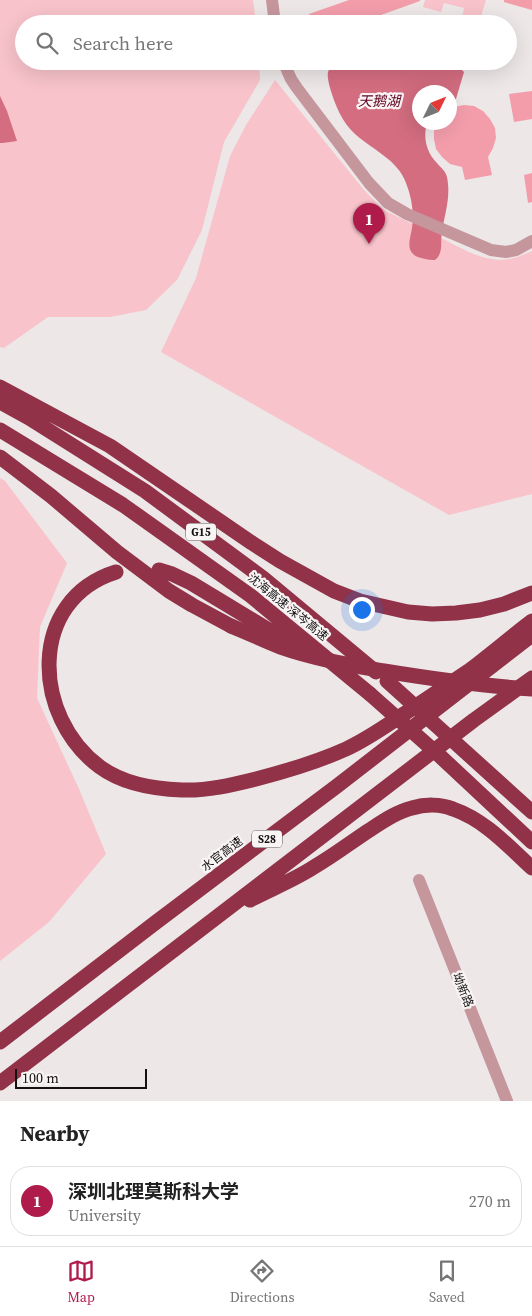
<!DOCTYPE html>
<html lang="en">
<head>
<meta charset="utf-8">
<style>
  body { margin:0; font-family:"Source Serif 4","Noto Sans SC",serif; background:#f6f6f6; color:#222 }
  .compass { position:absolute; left:412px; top:85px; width:45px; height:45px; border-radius:50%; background:#fff; box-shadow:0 5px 20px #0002; rotate:47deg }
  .scale { position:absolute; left:15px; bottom:12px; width:132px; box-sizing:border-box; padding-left:5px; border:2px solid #131112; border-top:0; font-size:14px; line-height:18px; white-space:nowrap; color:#131112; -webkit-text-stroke:4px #faf5f5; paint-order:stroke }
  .you { position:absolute; left:361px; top:609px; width:18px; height:18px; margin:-12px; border:4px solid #fff; border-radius:50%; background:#1a73e8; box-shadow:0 0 0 8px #1a73e833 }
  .badge { display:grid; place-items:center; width:32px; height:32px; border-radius:50%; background:#af1c4b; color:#fff; font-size:16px; font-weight:700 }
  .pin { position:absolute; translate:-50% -41px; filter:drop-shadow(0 1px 2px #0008) }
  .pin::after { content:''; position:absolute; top:26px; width:18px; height:15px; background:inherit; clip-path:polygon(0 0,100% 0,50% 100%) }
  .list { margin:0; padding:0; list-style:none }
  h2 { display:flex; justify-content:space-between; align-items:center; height:65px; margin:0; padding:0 20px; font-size:21px }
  h2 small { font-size:16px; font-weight:400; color:#767676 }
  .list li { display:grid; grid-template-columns:32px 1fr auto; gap:15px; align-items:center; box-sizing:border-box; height:70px; margin:0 10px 10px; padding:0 10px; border:1px solid #e0e0e0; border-radius:20px }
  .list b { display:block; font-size:19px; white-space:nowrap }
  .list p { margin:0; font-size:16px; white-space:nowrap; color:#767676 }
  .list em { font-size:16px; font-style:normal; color:#767676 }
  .icon { flex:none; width:28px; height:28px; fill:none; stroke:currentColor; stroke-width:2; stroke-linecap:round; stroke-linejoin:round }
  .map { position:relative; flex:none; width:532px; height:1101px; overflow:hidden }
  .search { position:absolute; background:#fff; box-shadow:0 5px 20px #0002; left:15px; right:15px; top:15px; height:55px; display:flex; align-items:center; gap:12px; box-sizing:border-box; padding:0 18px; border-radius:28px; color:#767676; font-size:19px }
  .sheet { height:145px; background:#fff }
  nav { display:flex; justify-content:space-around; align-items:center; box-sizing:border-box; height:70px; border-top:1px solid #e0e0e0; background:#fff; font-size:14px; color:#767676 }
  nav a { display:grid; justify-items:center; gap:2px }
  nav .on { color:#af1c4b }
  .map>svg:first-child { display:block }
</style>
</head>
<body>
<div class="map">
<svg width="532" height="1101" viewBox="0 0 532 1101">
  <rect width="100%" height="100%" fill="#ede7e8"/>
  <path fill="#f8c3ca" d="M0 0H253L256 24H24V61H259L260 80 224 142 202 230 177 280 146 310 110 317H48L4 348 0 347Z
    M425 0H486L479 23 462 18 464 8 444 3 441 12 423 7Z
    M275 80 364 190 378 204 386 211C404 220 423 229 441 238 459 247 479 259 499 260 511 260 521 256 532 251V494L449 515 161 352 196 278 230 156 246 125Z
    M0 478 5 481 67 563 40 627 37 698 79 789 106 854 49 922 0 961Z"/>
  <path fill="#d46d80" d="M341 61H434L461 69 464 72 456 99 450 102V92H420V122L427 123C423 137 426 151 436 162 441 168 445 170 447 177 451 197 445 213 442 231 440 242 444 253 435 260 429 260 417 258 413 254 406 247 411 236 412 228 414 213 412 198 406 183 398 160 373 150 355 134 342 122 335 105 330 88 326 72 326 68 341 61Z
    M0 96 7 111 17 141 3 143H0Z"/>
  <path fill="#f39dab" d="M349 0H420V1L356 24H312L309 14Z
    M504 0H532V10L504 2Z
    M532 91V119L514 122 509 94Z
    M464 105 474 106 483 111 490 119 495 128 496 138 493 148 488 157 492 175 465 180 462 167 450 164 442 157 436 149 434 139V129L437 122H450V109L454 107Z
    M532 173V202L528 203 524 175Z"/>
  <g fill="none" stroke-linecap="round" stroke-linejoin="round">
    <path stroke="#c6969d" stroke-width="12" d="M272 0 275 24
      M283 61 291 79 297 88 369 183 388 203 407 214 491 250 506 252 516 250 532 241
      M419 880 507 1101"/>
    <path stroke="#913248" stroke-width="15" d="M0 387 110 446 252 543 280 561 334 591 360 601 408 612 432 614 456 613 480 610 504 604 532 593
      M0 402 29 418 145 491 263 578 376 672
      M0 430 123 505 251 596 370 694
      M0 457 51 496 117 552 169 591 192 605 231 626
      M159 570 172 574 191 583 305 652
      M116 572C27 600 32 717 100 767 123 784 153 789 182 790 207 791 232 785 256 779 287 771 317 762 346 749 368 739 387 725 407 712 428 698 449 684 470 670 491 654 511 637 532 621
      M250 900C271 889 294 880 314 867 333 856 350 843 368 831 382 822 396 812 412 808 425 804 441 804 453 809 485 820 508 846 532 868
      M0 1042 155 923 337 786 532 635
      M0 1083 474 720 532 678"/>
    <path stroke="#913248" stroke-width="15" d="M231 626C248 633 264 640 280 647 314 659 350 665 384 671 433 679 483 686 532 689
      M387 681 532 812
      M370 694 441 757 532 842"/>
  </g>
  <g text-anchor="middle" stroke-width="4.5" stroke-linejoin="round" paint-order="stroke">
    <g fill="#faf5f5" stroke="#585556" stroke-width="1">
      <rect x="186" y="523.5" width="30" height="17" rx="4"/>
      <rect x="252" y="830.5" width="30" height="17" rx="4"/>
    </g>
    <g font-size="11" font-weight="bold" fill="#131112">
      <text x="201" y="536">G15</text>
      <text x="267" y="843">S28</text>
    </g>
    <g font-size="12" fill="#131112" stroke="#faf5f5">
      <text transform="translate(288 607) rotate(39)" y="4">沈海高速 深岑高速</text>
      <text transform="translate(222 854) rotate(-37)" y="4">水官高速</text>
      <text transform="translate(463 990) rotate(68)" y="4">坳新路</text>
    </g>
    <g font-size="14" font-style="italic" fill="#600022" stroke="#faf5f5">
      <text x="379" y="106">天鹅湖</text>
    </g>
  </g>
</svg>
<svg class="compass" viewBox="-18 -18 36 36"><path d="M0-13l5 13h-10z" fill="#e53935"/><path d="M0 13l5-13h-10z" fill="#767676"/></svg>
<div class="scale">100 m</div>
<div class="you"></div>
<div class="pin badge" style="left:369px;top:244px">1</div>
<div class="search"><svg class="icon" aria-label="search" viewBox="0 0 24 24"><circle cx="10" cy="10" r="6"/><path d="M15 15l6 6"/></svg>Search here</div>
</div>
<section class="sheet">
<h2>Nearby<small></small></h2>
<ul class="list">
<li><span class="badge">1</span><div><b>深圳北理莫斯科大学</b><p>University</p></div><em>270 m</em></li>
</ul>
</section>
<nav>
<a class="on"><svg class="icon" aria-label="map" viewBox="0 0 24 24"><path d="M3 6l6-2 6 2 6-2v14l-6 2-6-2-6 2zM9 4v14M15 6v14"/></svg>Map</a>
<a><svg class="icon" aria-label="directions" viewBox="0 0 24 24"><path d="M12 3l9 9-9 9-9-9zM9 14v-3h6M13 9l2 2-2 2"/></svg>Directions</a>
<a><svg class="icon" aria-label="saved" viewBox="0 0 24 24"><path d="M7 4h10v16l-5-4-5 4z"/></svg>Saved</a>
</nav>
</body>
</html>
